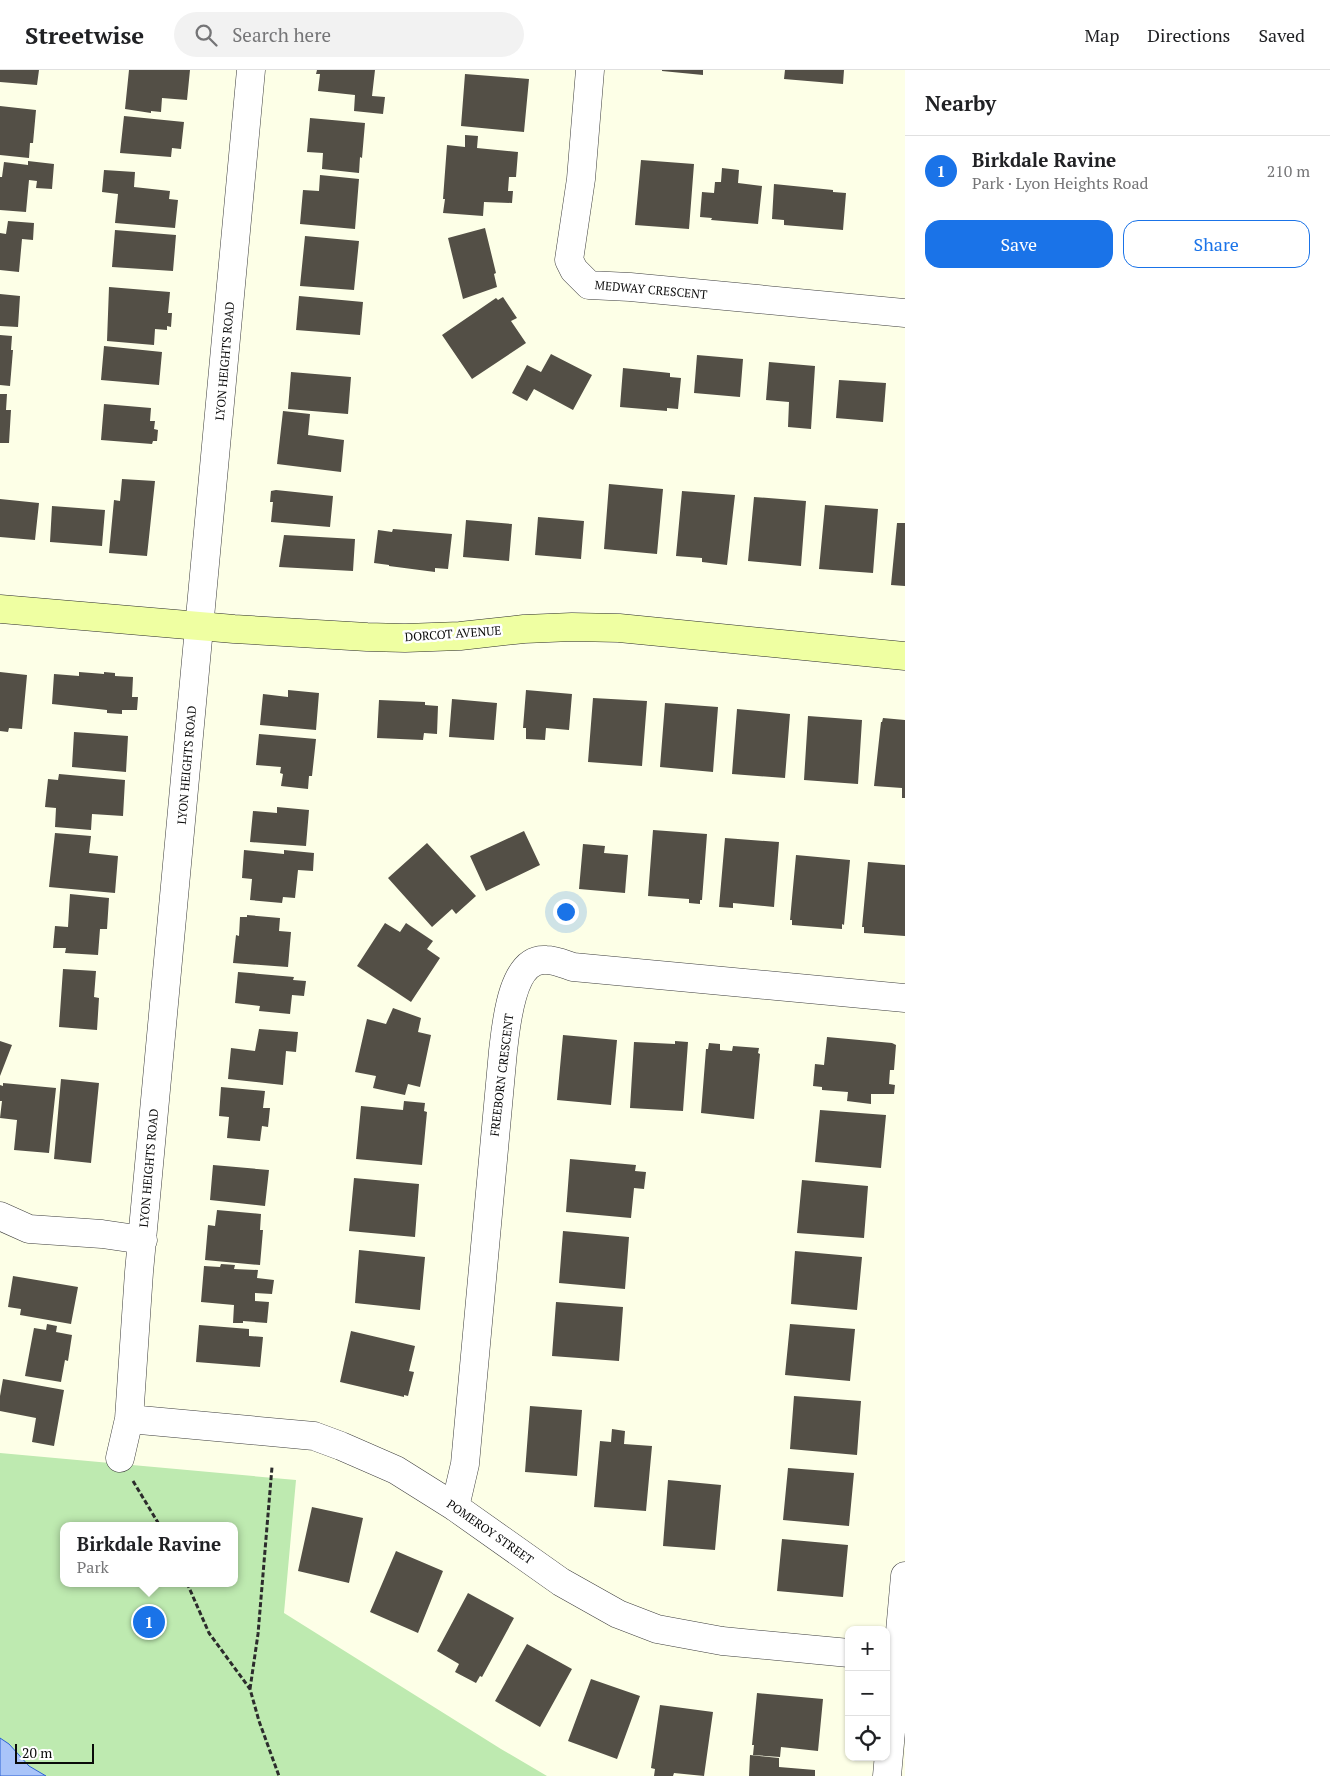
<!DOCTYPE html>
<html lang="en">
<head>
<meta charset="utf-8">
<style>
  body { margin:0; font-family:"PT Serif",serif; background:#f2f2f2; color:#202124 }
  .controls { position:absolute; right:15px; bottom:15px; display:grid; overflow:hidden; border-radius:10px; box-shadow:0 1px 4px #0004 }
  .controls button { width:45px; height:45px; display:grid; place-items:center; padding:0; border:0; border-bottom:1px solid #e0e0e0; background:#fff; color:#202124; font:25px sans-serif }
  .scale { position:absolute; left:15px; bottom:12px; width:79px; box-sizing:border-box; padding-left:5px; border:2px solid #0a0a0a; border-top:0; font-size:14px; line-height:18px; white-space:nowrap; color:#0a0a0a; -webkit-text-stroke:4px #fff; paint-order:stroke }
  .you { position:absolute; left:565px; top:841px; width:18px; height:18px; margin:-12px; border:4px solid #fff; border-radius:50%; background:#1a73e8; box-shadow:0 0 0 8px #1a73e833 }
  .badge { display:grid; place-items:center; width:32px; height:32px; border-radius:50%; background:#1a73e8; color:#fff; font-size:16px; font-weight:700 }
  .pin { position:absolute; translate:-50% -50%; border:2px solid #fff; box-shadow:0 1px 5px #0006 }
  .popup { position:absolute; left:60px; top:1452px; width:178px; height:65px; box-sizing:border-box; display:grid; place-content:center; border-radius:10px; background:#fff; filter:drop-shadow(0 1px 4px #0005); font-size:16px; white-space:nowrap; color:#757577 }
  .popup b { font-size:19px; color:#202124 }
  .popup::after { content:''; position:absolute; left:50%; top:100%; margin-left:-10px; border:10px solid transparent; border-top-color:#fff }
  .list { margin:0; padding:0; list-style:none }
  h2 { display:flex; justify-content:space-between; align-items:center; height:65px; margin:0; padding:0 20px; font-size:21px }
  h2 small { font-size:16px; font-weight:400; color:#757577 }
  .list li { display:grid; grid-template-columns:32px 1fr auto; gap:15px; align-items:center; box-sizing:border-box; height:70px; padding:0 20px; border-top:1px solid #e0e0e0 }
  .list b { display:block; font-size:19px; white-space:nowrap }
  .list p { margin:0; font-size:16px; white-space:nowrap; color:#757577 }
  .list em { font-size:16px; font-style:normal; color:#757577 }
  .actions { display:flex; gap:10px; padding:15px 20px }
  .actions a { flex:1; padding:11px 0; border:1px solid #1a73e8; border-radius:15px; text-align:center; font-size:18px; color:#1a73e8 }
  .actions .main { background:#1a73e8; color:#fff }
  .icon { flex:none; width:28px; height:28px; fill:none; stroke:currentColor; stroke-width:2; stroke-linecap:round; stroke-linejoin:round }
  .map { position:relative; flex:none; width:905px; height:1706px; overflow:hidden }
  header { display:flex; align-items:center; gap:30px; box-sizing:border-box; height:70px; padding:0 25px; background:#fff; border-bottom:1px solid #e0e0e0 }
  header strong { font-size:24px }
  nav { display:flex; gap:28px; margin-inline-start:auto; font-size:18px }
  .search { width:350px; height:45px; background:#f2f2f2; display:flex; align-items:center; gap:12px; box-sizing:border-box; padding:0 18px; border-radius:28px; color:#757577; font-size:19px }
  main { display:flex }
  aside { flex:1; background:#fff }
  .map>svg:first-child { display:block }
</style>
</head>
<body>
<header>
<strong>Streetwise</strong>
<div class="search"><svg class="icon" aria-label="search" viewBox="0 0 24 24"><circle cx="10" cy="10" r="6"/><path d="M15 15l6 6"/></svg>Search here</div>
<nav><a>Map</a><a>Directions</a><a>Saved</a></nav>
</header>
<main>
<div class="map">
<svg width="905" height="1706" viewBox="0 0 905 1706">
  <rect width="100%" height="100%" fill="#fdffe7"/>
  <path fill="#beeab0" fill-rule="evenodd" d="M0 1383 296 1410 284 1543 501 1679 547 1706H0ZM64 1456H234V1513H64Z"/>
  <path fill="#a9c4f9" stroke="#2d62d3" d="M0 1668 9 1674 29 1696 46 1706H0Z"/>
  <path fill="#534f46" d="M0 0H39L37 15 0 12Z
    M129 0H190L187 30 162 28 161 42 151 41V43L125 39Z
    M317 0H375L372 26 385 27 383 44 354 41 355 25 318 21 320 4H316Z
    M662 0H703V5L662 1Z
    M785 0H844L843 14 784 9Z
    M465 4 529 9 524 62 461 56Z
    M0 36 36 40 33 73H30L29 88 0 85Z
    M124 46 184 52 181 79 172 78 171 87 120 83Z
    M310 48 365 53 362 88 360 87 359 103 322 99 323 83 307 82Z
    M465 65 478 66 477 78 518 82 516 107H509L508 121H513L512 133 484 132 483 146 443 143 445 129H443L447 75 465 77Z
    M641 90 694 94 689 159 635 155Z
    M28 91 54 94 52 119 36 118 37 111 29 110 26 142 0 140V107H2L4 92 28 95Z
    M722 98 739 100 738 113 762 116 758 154 711 150 712 148 700 147 702 122 714 123 715 112H721Z
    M104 100 135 102 134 117 170 121 169 129 178 130 175 158 115 153 118 124 102 122Z
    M320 105 359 109 355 159 300 154 303 120 319 121Z
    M774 114 833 120V122L846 123 843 160 784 155V150L772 149Z
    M8 151 34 153 33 170 22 169 19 202 0 200V163L6 164Z
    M485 158 496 203 494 204 497 217 463 229 448 168Z
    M115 160 176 165 173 201 112 197Z
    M305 166 359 171 354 220 300 216Z
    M109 217 170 222 168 243H172L171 257 167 256V260L155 259 154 275 107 271Z
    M0 224 20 226 18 257 0 256Z
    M299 226 363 232 360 265 296 260Z
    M503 227 517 248 511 251 526 273 472 309 442 265 496 228 498 230Z
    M0 265 12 266 11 280H13L10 316 0 315Z
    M104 276 162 282 159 315 101 310Z
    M551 284 592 305 573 340 534 319 527 331 512 323 527 295 541 302Z
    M697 285 743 289 740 327 694 323Z
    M769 292 815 296 811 359 788 357 789 332 766 330Z
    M623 298 670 303V307L681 308 678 339 667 338V341L620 337Z
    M291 302 351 307 348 344 288 339Z
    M839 310 886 313 883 352 836 348Z
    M0 324H7L6 340H11L9 373H0Z
    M104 334 151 338 150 351H155L154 359 158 360 157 371H153L152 374 101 370Z
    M283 341 310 344 308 365 344 370 341 402 277 394Z
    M122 409 155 411 147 486 109 483 114 430 120 431Z
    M609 414 663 419 657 484 604 479Z
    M276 420 333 426 330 457 271 452 273 432H270L271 421Z
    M682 421 735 425 727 495 702 492V488L676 486Z
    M754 427 806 431 801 496 748 491Z
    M0 429 39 433 35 470 0 467Z
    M825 435 878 439 873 503 819 499Z
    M52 436 105 440 102 476 50 472Z
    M538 447 584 451 581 489 535 485Z
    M466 450 512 454 509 491 463 487Z
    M897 453H905V516L891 515Z
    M393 459 452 464 448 499 435 498V502L389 496V495L374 493 378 460 392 462Z
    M284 465 355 469 353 501 279 497Z
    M0 602 27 605 22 659 9 658 8 662 0 661Z
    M79 602 104 604V602L115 603V606L133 607 132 627H138L137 640H122V644L107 643V640L52 634 54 604 79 606Z
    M288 620 319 623 316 660 260 655 263 624 288 627Z
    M526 620 572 624 569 660 546 658 545 670 526 669V658H523Z
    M593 628 647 631 642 696 588 692Z
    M452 629 497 633 494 670 449 667Z
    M379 630 425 632V635L438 636 437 664 424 663 423 670 377 668Z
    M665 633 718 637 713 702 660 697Z
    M737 639 790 644 785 708 732 704Z
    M808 646 862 650 858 714 804 710Z
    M883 648 905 650V728H902V718L874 716 881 652H882Z
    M74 662 128 666 126 702 72 697Z
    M259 664 316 669 312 706H309L308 719 281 716 283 704 280 703 281 697 256 695Z
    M59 704 125 710 123 746 92 744 91 760 55 757 56 738 45 737 48 709 58 710Z
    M277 737 309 740 306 776 250 772 253 741 277 743Z
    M653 760 707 764 702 830H700V834L689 833V829L648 826Z
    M524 761 540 795 486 821 470 786Z
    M55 763 91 766 89 783 118 786 115 823 49 817Z
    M725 768 779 772 774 837 733 833V838L719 837Z
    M427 773 476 826 456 844 452 839 432 857 388 808Z
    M583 774 605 776 604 783 628 785 625 823 579 819Z
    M244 780 284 784V780L314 783 313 801 298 800 295 828 283 827 282 833 250 830 252 809 242 808Z
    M796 785 850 790 844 855 842 854V859L792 855V850H790Z
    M868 792 905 795V866L864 863V857H862Z
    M70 824 109 828 107 859H100L98 885 65 883 66 878H53L55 856 68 857Z
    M247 845 280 848 279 861 291 862 288 897 233 893 236 865 239 866 240 847H247Z
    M385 853 400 862 406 853 433 871 427 879 440 888 411 932 357 896Z
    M63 899 96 901 94 927 99 928 97 960 59 957Z
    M238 902 294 907 293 910 306 911 304 926 292 925 290 944 259 941 260 936 235 933Z
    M393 938 421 948 418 962 431 965 420 1017 408 1014 405 1025 373 1018 376 1006 355 1002 367 949 386 954Z
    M259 959 298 962 296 982 286 981 283 1015 228 1009 231 978 255 981Z
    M563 965 617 970 611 1035 557 1030Z
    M827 967 892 973 896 975 894 1000H890L889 1014 895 1015 894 1024H871V1034L847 1031 848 1022 822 1020V1017L813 1016 815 994 824 995Z
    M0 971 12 975 0 1006Z
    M675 971 688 972 683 1041 630 1038 634 972 675 974Z
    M709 973 720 974V980L732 981 733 976 759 978 758 983 760 984 754 1049 701 1043 706 979H708Z
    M61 1009 99 1013 91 1093 54 1089Z
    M3 1013 56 1018 49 1083 14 1080 17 1050 0 1048 2 1031H0V1015L3 1016Z
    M221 1017 265 1021 263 1038H270L268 1057 262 1056 260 1071 227 1068 229 1047 219 1046Z
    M404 1031 425 1033 424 1041 427 1042 422 1095 356 1089 361 1036 403 1040Z
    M820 1040 886 1045 881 1098 815 1092Z
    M570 1089 636 1095 635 1101 646 1102 644 1119 634 1118 631 1148 566 1142Z
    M213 1095 269 1100 265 1136 210 1130Z
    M354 1108 419 1114 415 1167 349 1161Z
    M802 1110 868 1116 864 1168 797 1163Z
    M217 1140 261 1144 260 1160H263L260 1195 205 1190 208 1155 215 1156Z
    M563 1161 629 1167 625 1219 559 1213Z
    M359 1180 425 1187 420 1240 355 1233Z
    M795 1181 862 1187 857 1240 791 1234Z
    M221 1194 235 1195 234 1199 258 1200 257 1208 274 1210 272 1224 255 1223V1231L269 1232 267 1253 243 1251V1253H233L234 1235 201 1232 204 1196 220 1197Z
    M13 1206 78 1217 71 1254 20 1245 21 1239 8 1237Z
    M556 1232 623 1237 619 1291 552 1286Z
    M47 1254 57 1256 56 1262 72 1265 68 1291 65 1290 61 1312 25 1306 34 1258 46 1260Z
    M790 1254 855 1259 850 1311 785 1305Z
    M199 1255 249 1259V1266L263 1267 260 1297 196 1292Z
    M351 1261 415 1276 409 1301 414 1302 408 1326 404 1325V1327L340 1312Z
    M3 1309 64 1320 54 1376 32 1372 36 1348 0 1341V1326Z
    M794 1326 861 1331 857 1385 790 1379Z
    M530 1336 582 1340 577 1406 525 1402Z
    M612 1359 625 1361 624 1374 652 1376 646 1441 594 1437 600 1371 611 1372Z
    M788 1398 854 1403 849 1456 783 1450Z
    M668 1410 721 1415 715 1480 663 1476Z
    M312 1437 363 1448 349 1513 298 1501Z
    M782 1469 848 1475 843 1527 777 1521Z
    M396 1481 443 1501 418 1563 370 1542Z
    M468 1523 514 1548 482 1607 480 1606 476 1613 455 1602 459 1594 437 1581Z
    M527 1574 572 1599 540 1657 495 1631Z
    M591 1609 640 1626 617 1689 568 1671Z
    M757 1623 823 1629 818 1681 781 1677 780 1687 753 1685 754 1675H752Z
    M660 1635 713 1642 704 1706 674 1703 673 1706H654L655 1699 651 1698Z
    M750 1685 779 1688V1697L815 1700V1706H749Z"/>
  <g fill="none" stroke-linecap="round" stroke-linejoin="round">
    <defs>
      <path id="street" d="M590 0 581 109 569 190 574 200 589 215 630 217 905 243
        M0 1146 29 1159 102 1164 143 1170
        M129 1349 314 1366 341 1376 396 1400 455 1437 561 1512 618 1544 657 1559 722 1571 849 1583
        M120 1388 129 1349 139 1202 251 0
        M455 1437 465 1394 503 981C506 957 511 887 546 890 555 890 564 894 573 897L905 928
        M887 1706 905 1506"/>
      <path id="secondary" d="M0 539 234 559 367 567 405 568 460 566 524 559 572 557 619 558 905 586"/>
    </defs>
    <use href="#street" stroke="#3d3d3d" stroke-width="29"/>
    <use href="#secondary" stroke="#2c2c2c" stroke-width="29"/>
    <path stroke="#2c2c2c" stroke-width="3" stroke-dasharray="5 2.5" stroke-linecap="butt" d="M133 1411 160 1456
      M187 1513 209 1563 250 1619 259 1651 279 1706
      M250 1619 258 1564 272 1397"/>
    <use href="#street" stroke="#fff" stroke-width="28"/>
    <use href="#secondary" stroke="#efffa2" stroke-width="28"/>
  </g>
  <g text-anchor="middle" stroke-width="5" stroke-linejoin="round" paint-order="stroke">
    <g font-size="12" fill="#0a0a0a" stroke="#fff">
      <text transform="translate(651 220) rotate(5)" y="4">MEDWAY CRESCENT</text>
      <text transform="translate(225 291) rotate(-85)" y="4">LYON HEIGHTS ROAD</text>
      <text transform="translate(453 564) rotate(-4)" y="4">DORCOT AVENUE</text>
      <text transform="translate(187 695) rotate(-85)" y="4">LYON HEIGHTS ROAD</text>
      <text transform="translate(502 1005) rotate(-83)" y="4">FREEBORN CRESCENT</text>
      <text transform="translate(149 1098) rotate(-85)" y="4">LYON HEIGHTS ROAD</text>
      <text transform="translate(490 1462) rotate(35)" y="4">POMEROY STREET</text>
    </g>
  </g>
</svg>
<div class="controls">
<button>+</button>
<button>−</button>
<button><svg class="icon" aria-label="locate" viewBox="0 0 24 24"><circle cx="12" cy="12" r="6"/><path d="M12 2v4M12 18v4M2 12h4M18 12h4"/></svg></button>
</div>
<div class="scale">20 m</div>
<div class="you"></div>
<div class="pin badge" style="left:149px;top:1552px">1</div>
<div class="popup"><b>Birkdale Ravine</b>Park</div>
</div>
<aside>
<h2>Nearby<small></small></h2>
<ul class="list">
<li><span class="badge">1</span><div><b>Birkdale Ravine</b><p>Park · Lyon Heights Road</p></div><em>210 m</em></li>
</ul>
<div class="actions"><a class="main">Save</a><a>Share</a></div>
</aside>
</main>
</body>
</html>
